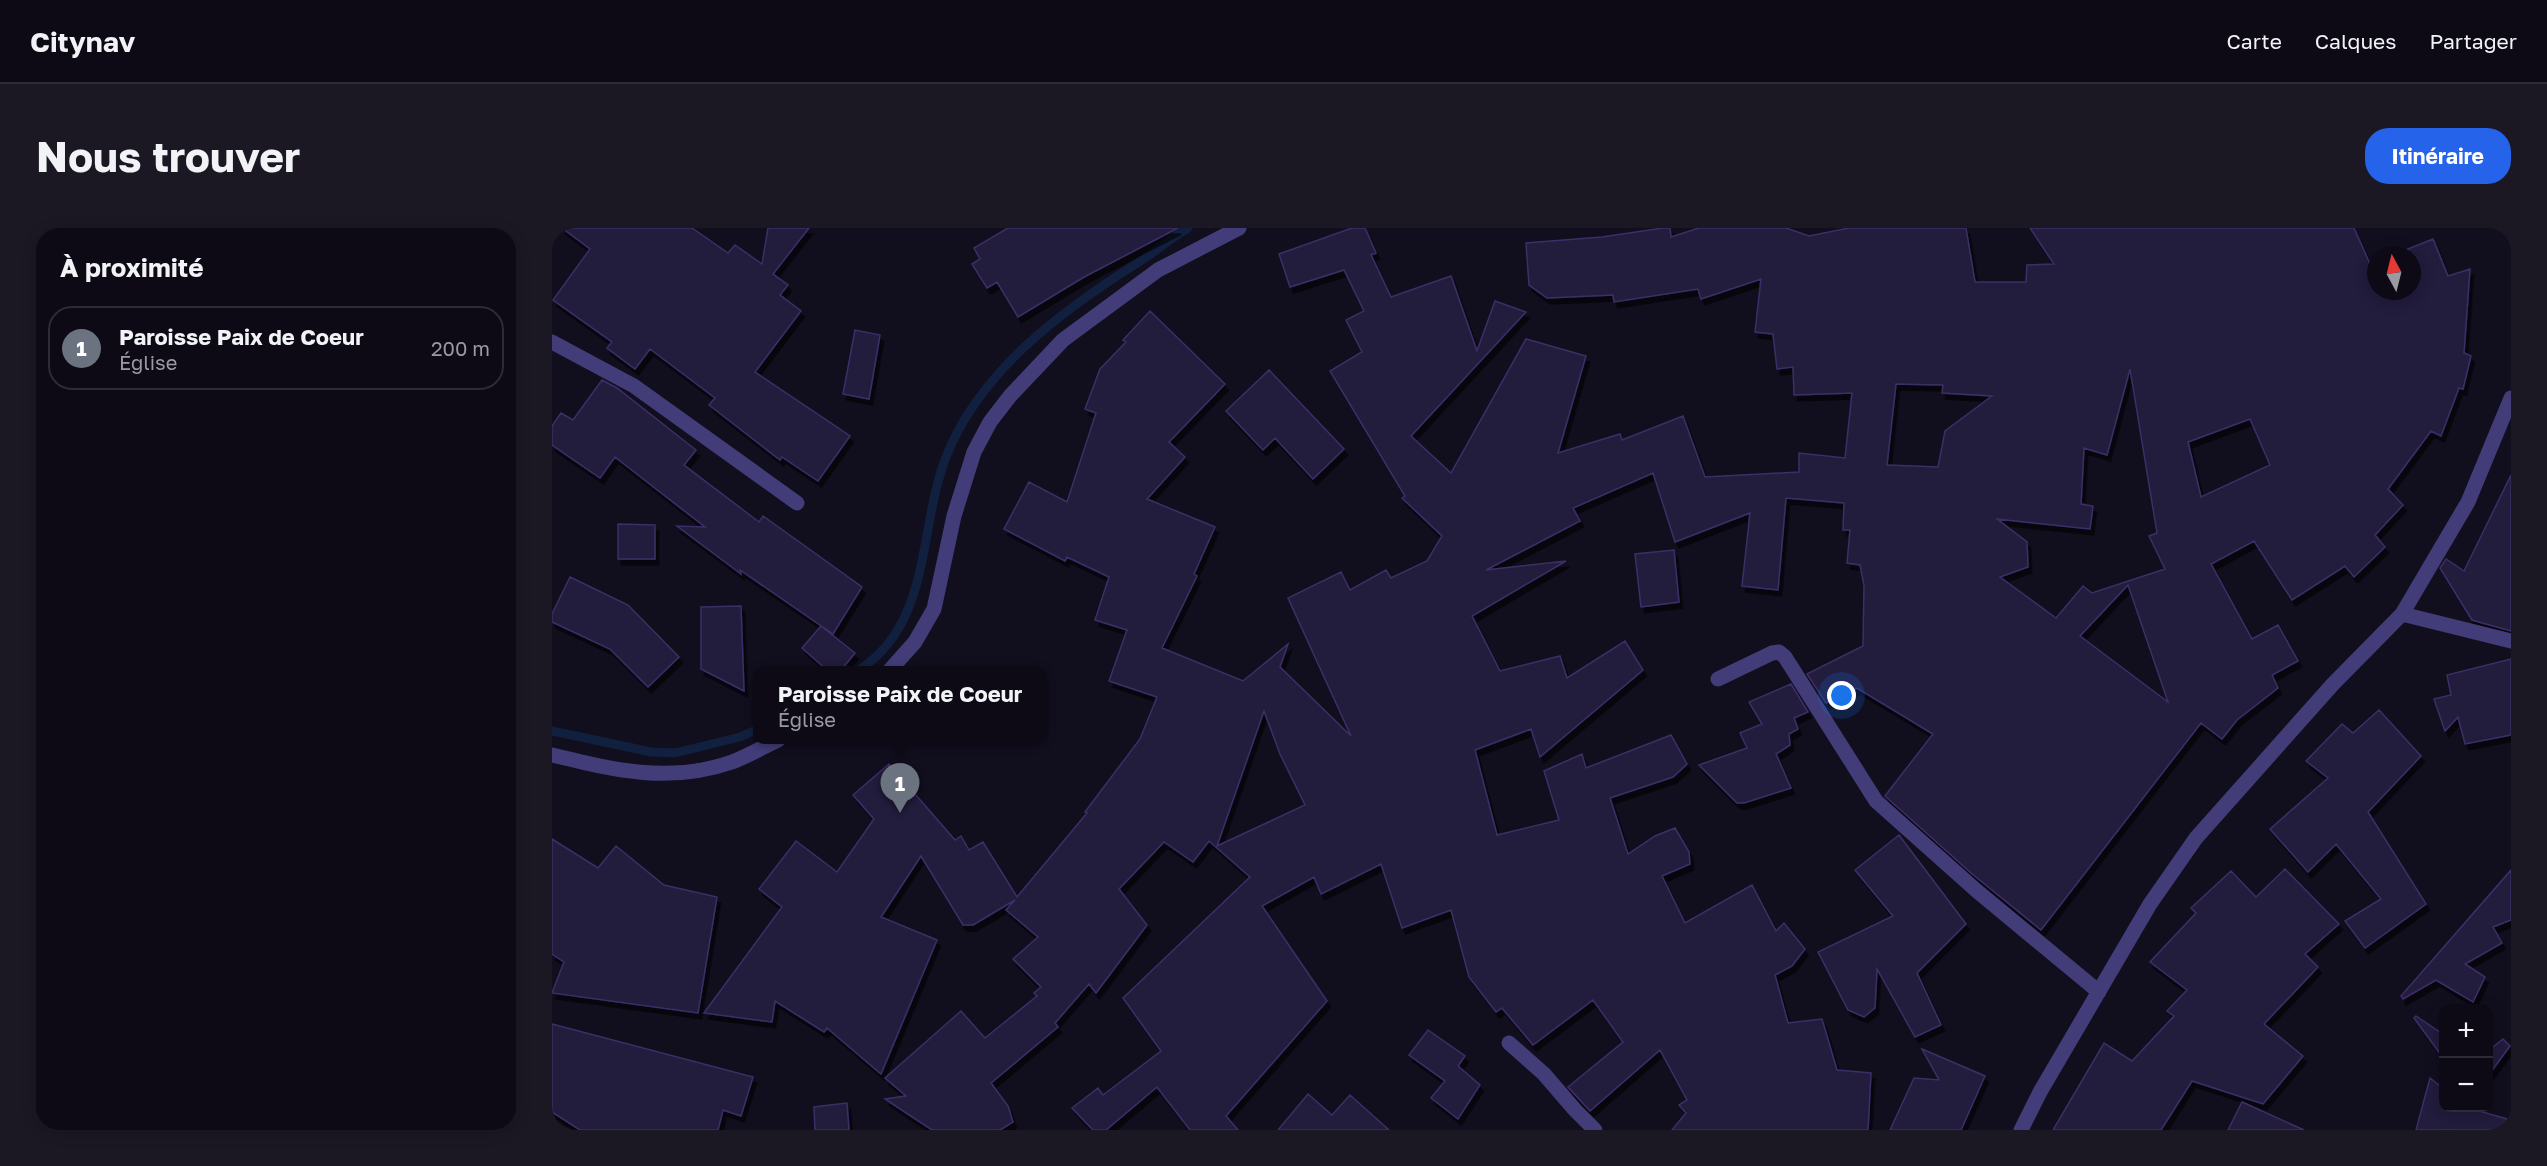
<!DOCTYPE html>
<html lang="fr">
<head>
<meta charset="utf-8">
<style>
  body { margin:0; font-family:"Golos Text",sans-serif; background:#1b1823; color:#f1f3f6 }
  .controls { position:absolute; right:18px; bottom:18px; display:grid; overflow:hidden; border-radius:12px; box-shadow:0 3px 15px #0003 }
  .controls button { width:54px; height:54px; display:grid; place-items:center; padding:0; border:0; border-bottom:2px solid #2d2b35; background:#0d0a16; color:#f1f3f6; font:30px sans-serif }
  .compass { position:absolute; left:1815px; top:18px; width:54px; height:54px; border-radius:50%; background:#0d0a16; box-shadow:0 3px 15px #0003; rotate:353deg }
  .you { position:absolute; left:1290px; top:468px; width:21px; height:21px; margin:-15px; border:4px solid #fff; border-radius:50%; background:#1a73e8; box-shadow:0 0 0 9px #1a73e833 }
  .badge { display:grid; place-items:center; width:39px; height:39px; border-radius:50%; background:#2563eb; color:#fff; font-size:20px; font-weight:700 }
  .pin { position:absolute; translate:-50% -50px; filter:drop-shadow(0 2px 3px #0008) }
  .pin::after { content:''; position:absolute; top:32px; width:21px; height:18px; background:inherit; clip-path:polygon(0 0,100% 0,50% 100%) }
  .popup { position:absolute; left:201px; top:438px; width:294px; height:78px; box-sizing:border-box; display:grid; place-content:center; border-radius:12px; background:#0d0a16; filter:drop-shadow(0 2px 4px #0005); font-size:20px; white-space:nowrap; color:#9a9aa1 }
  .popup b { font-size:22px; color:#f1f3f6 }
  .popup::after { content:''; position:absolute; left:50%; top:100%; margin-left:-12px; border:12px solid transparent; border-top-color:#0d0a16 }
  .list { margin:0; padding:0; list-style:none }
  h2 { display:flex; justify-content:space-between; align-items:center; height:78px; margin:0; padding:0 24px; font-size:26px }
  h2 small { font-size:20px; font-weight:400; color:#9a9aa1 }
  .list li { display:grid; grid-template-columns:39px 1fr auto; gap:18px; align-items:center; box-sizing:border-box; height:84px; margin:0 12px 12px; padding:0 12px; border:2px solid #2d2b35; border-radius:24px }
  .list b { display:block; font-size:22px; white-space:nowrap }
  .list p { margin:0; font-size:20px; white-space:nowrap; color:#9a9aa1 }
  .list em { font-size:20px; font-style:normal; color:#9a9aa1 }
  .map { position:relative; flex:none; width:1959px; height:902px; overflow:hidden; border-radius:24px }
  header { display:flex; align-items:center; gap:36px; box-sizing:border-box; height:84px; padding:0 30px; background:#0d0a16; border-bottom:2px solid #2d2b35 }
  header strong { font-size:28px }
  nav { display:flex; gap:33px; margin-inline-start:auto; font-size:21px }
  .intro { display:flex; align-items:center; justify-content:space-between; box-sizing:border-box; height:144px; padding:0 36px }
  h1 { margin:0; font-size:42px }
  .button { padding:15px 27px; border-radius:24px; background:#2563eb; color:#fff; font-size:21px; font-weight:700 }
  main { display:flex; gap:36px; padding:0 36px }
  aside { flex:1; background:#0d0a16; border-radius:24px; box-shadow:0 3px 15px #0003 }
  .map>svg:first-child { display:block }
</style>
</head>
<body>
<header>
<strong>Citynav</strong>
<nav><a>Carte</a><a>Calques</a><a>Partager</a></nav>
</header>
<div class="intro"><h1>Nous trouver</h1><a class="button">Itinéraire</a></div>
<main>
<aside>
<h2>À proximité<small></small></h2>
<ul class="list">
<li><span class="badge" style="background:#6b7280">1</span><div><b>Paroisse Paix de Coeur</b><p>Église</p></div><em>200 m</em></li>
</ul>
</aside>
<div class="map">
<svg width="1959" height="902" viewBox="0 0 1959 902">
  <defs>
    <filter id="shadow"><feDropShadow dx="3.5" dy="6" stdDeviation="0" flood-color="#0009"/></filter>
  </defs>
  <rect width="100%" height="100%" fill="#110e1e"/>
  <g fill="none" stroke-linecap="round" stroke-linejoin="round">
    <path stroke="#11203f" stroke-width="9" d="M307 442C380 395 366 301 394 229 428 142 512 81 587 34 604 23 619 10 636 0
      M0 503 99 524 123 525 188 509 206 501"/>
  </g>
  <path fill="#241b3d" stroke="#3d2f67" stroke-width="1.5" fill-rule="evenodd" filter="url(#shadow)" d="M10 0H140L176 25 183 17 210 36 216 0H257L221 46 236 57 228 67 249 83 203 144 298 208 266 253 230 229 228 232 157 177 163 170 98 121 83 141 55 120 60 114 1 72 38 21Z
    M456 0H626L532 49 466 89 445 54 435 60 420 36 428 31 422 20Z
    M800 0H813L824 25 819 27 839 69 899 48 925 123 943 73 974 84 859 208 899 245 974 111 1034 128 1006 225 1068 206 1070 212 1131 188 1153 249 1247 244V225L1293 230 1300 165 1242 167 1241 139 1225 141 1221 106 1203 104 1209 51 1149 71 1146 61 1062 74 1061 67 995 70 977 57 974 15 1050 9 1111 0H1118L1119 9 1147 0H1234L1257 8 1297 0H1414L1423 54H1474L1475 37 1502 36 1478 0H1802L1818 36 1824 34V63H1860V27H1841L1881 11 1896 48 1918 41 1912 125 1919 128 1911 161 1907 160 1889 208 1879 203 1836 261 1851 277 1823 307 1833 319 1802 349 1793 338 1740 372 1702 313 1659 336 1700 411 1726 397 1746 433 1720 447 1726 460 1685 492 1670 511 1649 495 1489 702 1419 645 1333 568 1381 506 1305 460 1274 475 1255 446 1311 418 1312 357 1308 337 1295 335 1298 302H1291L1292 275 1234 270 1226 362 1190 358 1198 285 1123 314 1101 245 1021 280 1028 293 934 342 1014 333 920 388 948 443 1008 428 1015 450 1073 413 1091 442 988 529 979 501 923 522 945 607 1007 592 992 543 1030 526 1034 540 1119 507 1135 536 1121 549 1058 570 1076 626 1103 608 1123 600 1137 624 1138 636 1110 648 1133 695 1200 657 1224 703 1232 695 1253 721 1240 738 1223 747 1236 795 1270 791 1285 842 1319 845 1316 902H1120L1134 885 1127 877 1135 872 1108 822 1038 883 1016 859 1071 814 1041 772 981 817 950 780 944 784 917 749 899 682 850 700 829 636 769 666 762 649 710 678 775 773 674 888 686 902H638L605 859 554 902H541L520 880 546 860 551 867 609 823 571 770 698 649 657 613 641 634 612 614 567 661 595 697 544 765 537 756 503 795 506 799 439 855 456 878 461 894 448 902H380L333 871 354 868 333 850 409 783 433 810 485 768 482 765 489 759 461 731 486 709 454 682 463 672 421 697H411L369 628 329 689 385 712 329 846 275 800 272 804 223 773 220 794 152 785 230 679 207 661 244 613 285 644 322 591 301 567 337 536 403 612 409 608 417 622 431 614 465 669 535 585 533 584 588 511 605 469 557 453 575 402 543 392 557 349 515 329 513 333 452 301 477 254 515 274 544 185 533 181 548 141 574 114 571 112 598 83 673 156 617 214 633 229 595 271 663 299 642 346 645 348 610 420 691 453 736 416 728 439 799 508 736 370 789 344 798 362 834 342 839 350 875 333 890 308 850 270 853 268 778 143 810 124 794 92 812 83 792 42 738 59 727 26ZM1578 141 1605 305 1597 308 1613 341 1540 365 1531 358 1504 390 1448 349 1476 339 1475 314 1445 291 1538 301 1541 278 1529 276 1532 220 1555 227ZM1344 156 1391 157 1390 165 1440 168 1393 203 1386 239 1335 237ZM1698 191 1718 237 1649 269 1636 214ZM1576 357 1616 474 1528 408ZM712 483 728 526 753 577 665 618Z
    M303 102 328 107 317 171 291 166Z
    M717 142 792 221 761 251 723 210 711 222 674 183Z
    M50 152 65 160 144 222 132 237 207 294 211 288 310 359 281 406 188 342 189 346 125 298 153 299 63 229 48 250 0 217V198L9 185 21 192Z
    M1959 247V403L1920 392 1888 340 1894 331 1912 343Z
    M66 296 103 297V331H66Z
    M1122 322 1127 374 1089 379 1083 326Z
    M18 349 76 377 127 429 96 459 58 421 0 394V386Z
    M189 378 191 435 192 463 149 441V379Z
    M269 398 303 425 289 442H275L250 420Z
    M1959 431V507L1913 516 1906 489 1893 503 1882 471 1899 467 1895 447Z
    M1239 456 1256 484 1242 490 1246 501 1237 506 1238 517 1224 526 1239 560 1192 575H1185L1147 537 1195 520 1188 505 1210 496 1197 474Z
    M1827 482 1869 528 1816 584 1874 676 1813 720 1793 693 1829 671 1784 616 1756 644 1718 601 1776 550 1754 533 1790 496 1801 505Z
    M1347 607 1414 696 1365 745 1389 797 1363 809 1325 741 1323 780 1312 789 1296 782 1266 724 1341 688 1303 642Z
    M0 611 46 640 64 618 112 657 165 669 146 785 0 765 12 734 0 726Z
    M1733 641 1787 696 1753 726 1766 739 1712 796 1751 828 1711 876 1640 853 1609 902H1501L1552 815 1580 833 1622 788 1615 783 1635 762 1598 734 1644 685 1639 680 1679 643 1704 669Z
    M1959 642V692L1941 699 1950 715 1913 736 1933 749 1921 774 1884 752 1851 771 1849 768Z
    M1864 788 1892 807V831L1862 790Z
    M0 796 201 849 189 888 171 882 166 902H28L0 884Z
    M876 802 913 828 906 838 928 857 906 891 879 870 893 853 857 827Z
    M1951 811 1958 818 1936 848V823Z
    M1370 821 1433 848 1409 902H1338L1362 850 1387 852Z
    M1878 850 1892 861V879H1913L1959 892V902H1864Z
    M756 866 780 887 798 867 837 902H726Z
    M1690 874 1752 902H1676Z
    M295 875 297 902H263L262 879Z"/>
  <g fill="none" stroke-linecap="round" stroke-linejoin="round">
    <path stroke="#423d79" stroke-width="15" d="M0 114 82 158 245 275
      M1850 386 1959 413
      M338 442 363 414 382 381 402 288 422 224 438 194 458 168 511 112 606 42 687 0
      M1166 451 1220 425 1227 424 1233 429 1324 573 1425 663 1547 764
      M0 527C62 542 117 556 180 534 196 528 211 519 226 512
      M957 815 992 846 1023 882 1043 902
      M1469 902 1488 864 1598 676 1644 610 1781 456 1850 386 1916 274 1959 170"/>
  </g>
</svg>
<div class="controls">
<button>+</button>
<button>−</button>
</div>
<svg class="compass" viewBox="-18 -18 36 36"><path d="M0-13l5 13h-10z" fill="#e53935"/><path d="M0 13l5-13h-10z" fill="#9a9aa1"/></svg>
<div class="you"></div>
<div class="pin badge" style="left:348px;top:585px;background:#6b7280">1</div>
<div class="popup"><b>Paroisse Paix de Coeur</b>Église</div>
</div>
</main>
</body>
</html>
